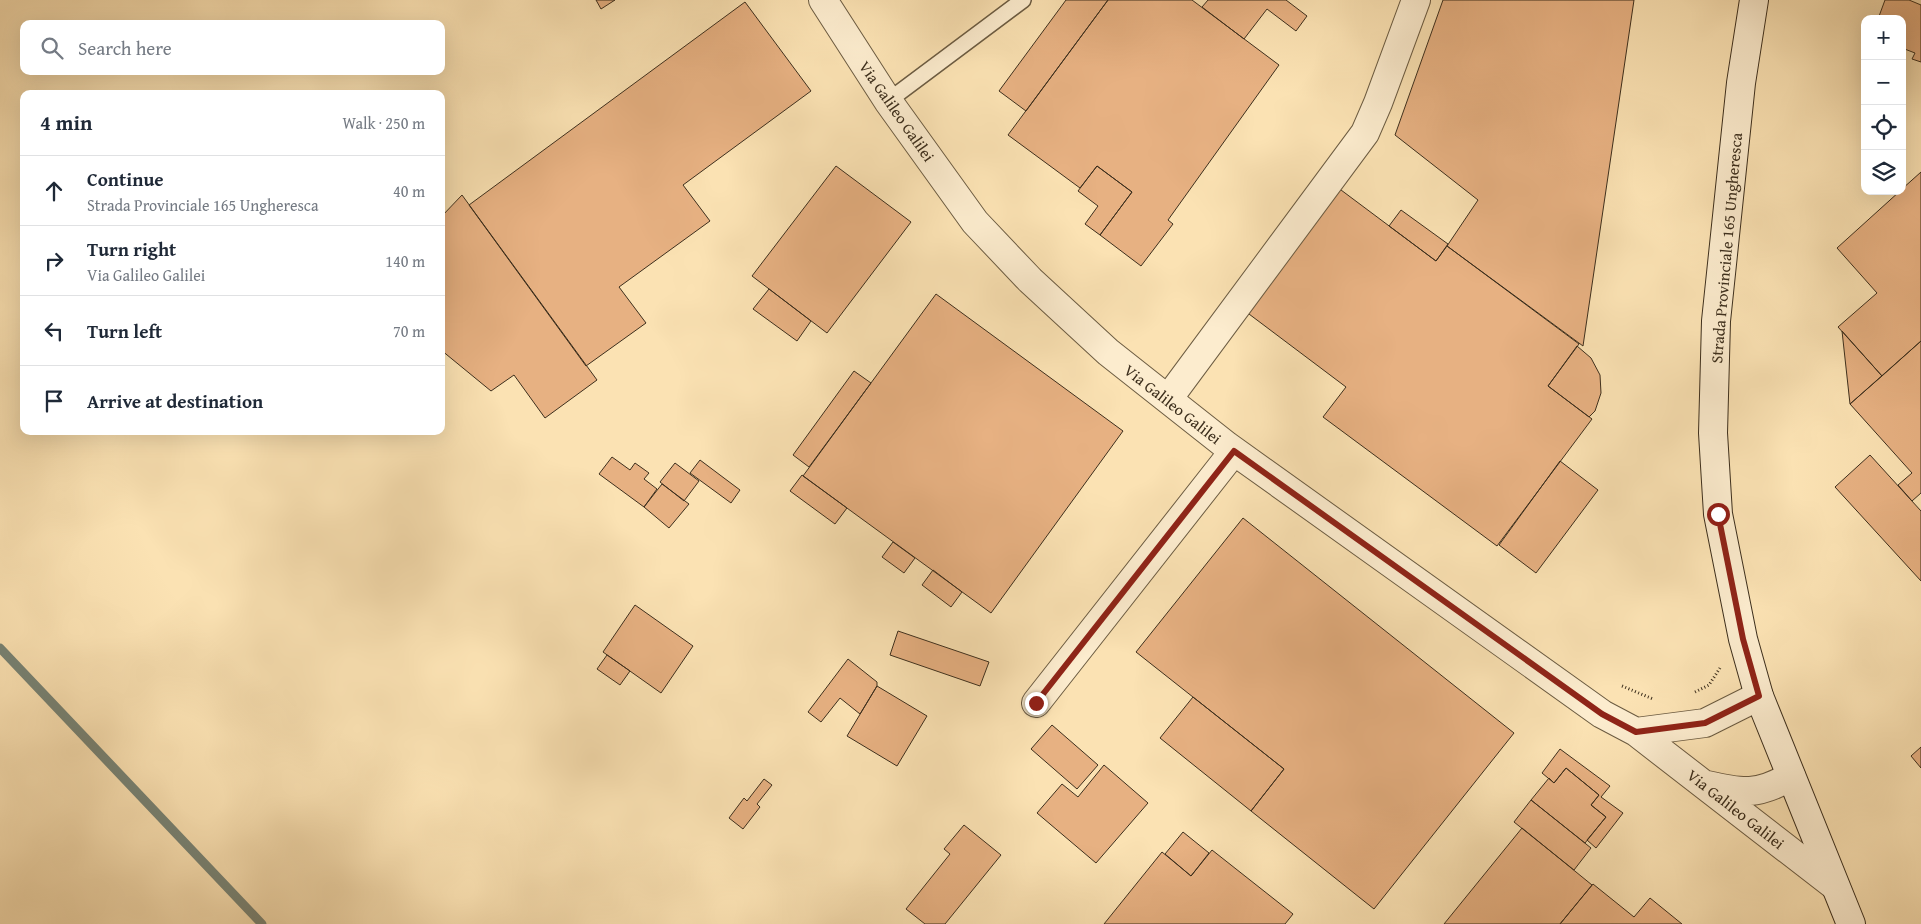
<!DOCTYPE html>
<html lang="en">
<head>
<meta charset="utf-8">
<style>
  body { margin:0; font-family:"Gentium Book Plus",serif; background:#f6f6f7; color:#1f2937 }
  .controls { position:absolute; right:15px; top:15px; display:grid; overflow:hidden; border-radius:10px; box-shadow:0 5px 20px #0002 }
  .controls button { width:45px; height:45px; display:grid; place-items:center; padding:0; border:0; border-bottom:1px solid #e0e1e3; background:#fff; color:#1f2937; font:25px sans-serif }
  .stop { position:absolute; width:15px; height:15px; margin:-11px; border:4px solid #8f2418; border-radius:50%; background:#fff }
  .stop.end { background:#8f2418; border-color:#fff; box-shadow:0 1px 5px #0008 }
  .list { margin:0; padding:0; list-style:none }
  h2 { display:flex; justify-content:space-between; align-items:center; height:65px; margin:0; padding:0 20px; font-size:21px }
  h2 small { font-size:16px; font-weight:400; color:#747a83 }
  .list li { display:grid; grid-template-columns:32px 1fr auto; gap:15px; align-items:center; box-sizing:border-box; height:70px; padding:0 20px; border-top:1px solid #e0e1e3 }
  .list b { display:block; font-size:19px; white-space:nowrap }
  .list p { margin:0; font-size:16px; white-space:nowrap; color:#747a83 }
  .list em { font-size:16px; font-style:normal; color:#747a83 }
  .icon { flex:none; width:28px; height:28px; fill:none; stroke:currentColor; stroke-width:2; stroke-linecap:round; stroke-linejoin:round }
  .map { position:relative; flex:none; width:1921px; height:924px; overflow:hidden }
  .search { position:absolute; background:#fff; box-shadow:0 5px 20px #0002; left:20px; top:20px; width:425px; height:55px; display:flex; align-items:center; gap:12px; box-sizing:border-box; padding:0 18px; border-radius:10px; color:#747a83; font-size:19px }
  .panel { position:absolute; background:#fff; box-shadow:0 5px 20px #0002; left:20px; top:90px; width:425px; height:345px; border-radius:10px }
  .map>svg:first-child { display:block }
</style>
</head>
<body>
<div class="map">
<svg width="1921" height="924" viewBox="0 0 1921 924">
  <rect width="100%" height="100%" fill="#fbe2b3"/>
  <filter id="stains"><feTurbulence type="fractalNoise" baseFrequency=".004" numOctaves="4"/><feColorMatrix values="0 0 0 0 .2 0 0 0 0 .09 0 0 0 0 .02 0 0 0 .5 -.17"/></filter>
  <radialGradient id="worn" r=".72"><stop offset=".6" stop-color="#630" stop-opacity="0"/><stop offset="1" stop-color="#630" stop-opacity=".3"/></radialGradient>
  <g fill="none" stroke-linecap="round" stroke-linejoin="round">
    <path stroke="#788476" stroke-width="9" d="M0 648 262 924"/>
  </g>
  <path fill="#e7b182" stroke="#3d2f1d" d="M596 0H615L601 9Z
    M1066 0H1108L1026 111 999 91Z
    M1108 0H1192L1279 65 1168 220 1173 224 1141 266 1100 235 1132 192 1097 166 1080 188 1008 135Z
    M1208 0H1286L1307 16 1296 31 1267 9 1244 39 1202 7Z
    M1443 0H1634L1583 346 1447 246 1478 200 1395 135Z
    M1885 0H1909L1921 5V62L1912 59 1915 53 1902 48V19H1878Z
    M745 2 811 91 683 185 710 221 619 287 646 323 586 366 469 205Z
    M836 166 911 222 827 333 752 276Z
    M1097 166 1132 192 1100 235 1085 224 1098 206 1078 191Z
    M1921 172V341L1882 376 1838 327 1877 293 1837 248 1900 191H1902V189Z
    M1333 184 1436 261 1447 246 1579 344 1548 386 1592 419 1497 546 1323 417 1346 387 1241 308Z
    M462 195 597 380 545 418 514 375 491 391 441 350V217Z
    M1401 210 1448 244 1436 261 1389 226Z
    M769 289 811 321 797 341 753 309Z
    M936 294 1123 431 991 613 803 476Z
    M1842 331 1882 376 1850 404Z
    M1921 341V493L1912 501 1898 485 1912 473 1850 404Z
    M1577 346 1591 358 1600 375 1601 393 1595 411 1589 417 1548 386Z
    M854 371 871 383 809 467 793 455Z
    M1870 455 1921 511V581L1835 487Z
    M612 457 630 470 635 463 649 473 644 479 657 489 644 507 599 474Z
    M700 460 740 490 731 503 690 473Z
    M1560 461 1598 490 1536 573 1499 545Z
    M675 463 699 481 684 501 660 482Z
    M802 475 847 508 835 524 790 491Z
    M662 484 689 504 669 528 644 507Z
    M1243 518 1514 733 1374 909 1251 811 1284 769 1136 652Z
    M893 542 915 558 904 573 882 557Z
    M933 570 962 592 951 607 922 585Z
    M635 605 693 646 661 693 603 652Z
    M898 631 989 662 980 686 890 655Z
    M607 655 630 671 620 685 597 669Z
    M848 659 877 682V686L860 714 840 698 821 722 808 712Z
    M877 686 927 716 897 766 847 736Z
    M1193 697 1284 769 1251 811 1160 738Z
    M1052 725 1098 765 1077 789 1031 749Z
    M1921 747V768L1911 756Z
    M1560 749 1610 786 1601 797 1623 813 1596 848 1587 840 1606 817 1591 805 1599 795 1566 768 1554 783 1542 773Z
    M1104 765 1148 803 1096 863 1037 813 1062 784 1078 797Z
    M1566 768 1599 795 1591 805 1606 817 1585 843 1531 800 1549 778 1554 783Z
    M764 779 772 785 757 804 760 807 743 829 729 818 744 798 747 801Z
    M1531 800 1591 848 1574 870 1514 822Z
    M964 825 1001 855 945 924H925L906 909 950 854 944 849Z
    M1522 828 1592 885 1560 924H1444Z
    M1183 832 1209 853 1191 876 1165 854Z
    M1212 850 1293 914 1285 924H1104L1162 852 1191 876Z
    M1593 884 1634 917 1650 898 1682 924H1560Z"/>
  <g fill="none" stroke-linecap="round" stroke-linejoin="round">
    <defs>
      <path id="lane" d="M888 101 1023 0"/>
      <path id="street" d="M823 0 888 101 975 222 1030 280 1108 352 1227 446 1602 714 1636 732 1835 886
        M1168 399 1365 133 1378 103 1416 0
        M1036 703 1234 451
        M1636 732 1705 723 1759 696
        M1707 785C1742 793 1758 796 1791 776"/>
      <path id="secondary" d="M1754 0 1741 83 1716 321 1713 433 1718 514 1743 639 1759 696 1851 924"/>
    </defs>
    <use href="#lane" stroke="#6c5c42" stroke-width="18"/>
    <use href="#street" stroke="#6c5c42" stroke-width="30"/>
    <use href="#secondary" stroke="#3d2f1d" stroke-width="30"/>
    <path stroke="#3d2f1d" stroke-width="3" stroke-dasharray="1 2.5" stroke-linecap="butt" d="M1622 686 1653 699
      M1695 692 1709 685 1720 668"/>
    <use href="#lane" stroke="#fcecce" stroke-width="15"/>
    <use href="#street" stroke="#fcecce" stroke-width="28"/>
    <use href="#secondary" stroke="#fcecce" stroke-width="28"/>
  </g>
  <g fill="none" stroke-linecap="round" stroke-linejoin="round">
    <path stroke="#8f2418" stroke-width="6" d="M1036 703 1234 451 1602 714 1636 732 1705 723 1759 696 1743 639 1718 514"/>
  </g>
  <g text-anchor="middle" stroke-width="4.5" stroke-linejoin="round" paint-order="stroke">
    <g font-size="16" fill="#3d2f1d" stroke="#fcecce">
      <text transform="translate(897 111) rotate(55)" y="6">Via Galileo Galilei</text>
      <text transform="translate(1726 248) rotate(-85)" y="6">Strada Provinciale 165 Ungheresca</text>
      <text transform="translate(1173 404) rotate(38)" y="6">Via Galileo Galilei</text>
      <text transform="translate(1736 809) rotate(38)" y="6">Via Galileo Galilei</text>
    </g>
  </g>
  <rect width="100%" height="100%" filter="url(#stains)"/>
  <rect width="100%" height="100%" fill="url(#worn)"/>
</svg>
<div class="controls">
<button>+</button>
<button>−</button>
<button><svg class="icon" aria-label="locate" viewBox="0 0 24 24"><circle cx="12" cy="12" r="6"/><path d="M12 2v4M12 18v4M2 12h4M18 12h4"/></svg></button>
<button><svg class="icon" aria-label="layers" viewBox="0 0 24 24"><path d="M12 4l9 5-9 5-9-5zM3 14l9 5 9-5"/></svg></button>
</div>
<div class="stop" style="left:1718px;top:514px"></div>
<div class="stop end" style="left:1036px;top:703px"></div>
<div class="search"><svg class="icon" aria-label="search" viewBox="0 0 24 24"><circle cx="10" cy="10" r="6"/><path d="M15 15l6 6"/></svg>Search here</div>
<section class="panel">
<h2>4 min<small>Walk · 250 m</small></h2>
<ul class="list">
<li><svg class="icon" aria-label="ahead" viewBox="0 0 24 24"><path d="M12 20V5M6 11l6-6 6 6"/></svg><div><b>Continue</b><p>Strada Provinciale 165 Ungheresca</p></div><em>40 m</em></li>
<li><svg class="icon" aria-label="right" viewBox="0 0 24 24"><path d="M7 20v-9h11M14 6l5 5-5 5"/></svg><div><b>Turn right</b><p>Via Galileo Galilei</p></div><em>140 m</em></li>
<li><svg class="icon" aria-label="left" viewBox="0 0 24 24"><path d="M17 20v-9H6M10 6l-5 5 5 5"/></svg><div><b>Turn left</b></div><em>70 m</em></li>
<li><svg class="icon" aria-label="arrive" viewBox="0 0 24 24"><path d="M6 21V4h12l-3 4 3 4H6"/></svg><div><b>Arrive at destination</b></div></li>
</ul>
</section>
</div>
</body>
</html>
